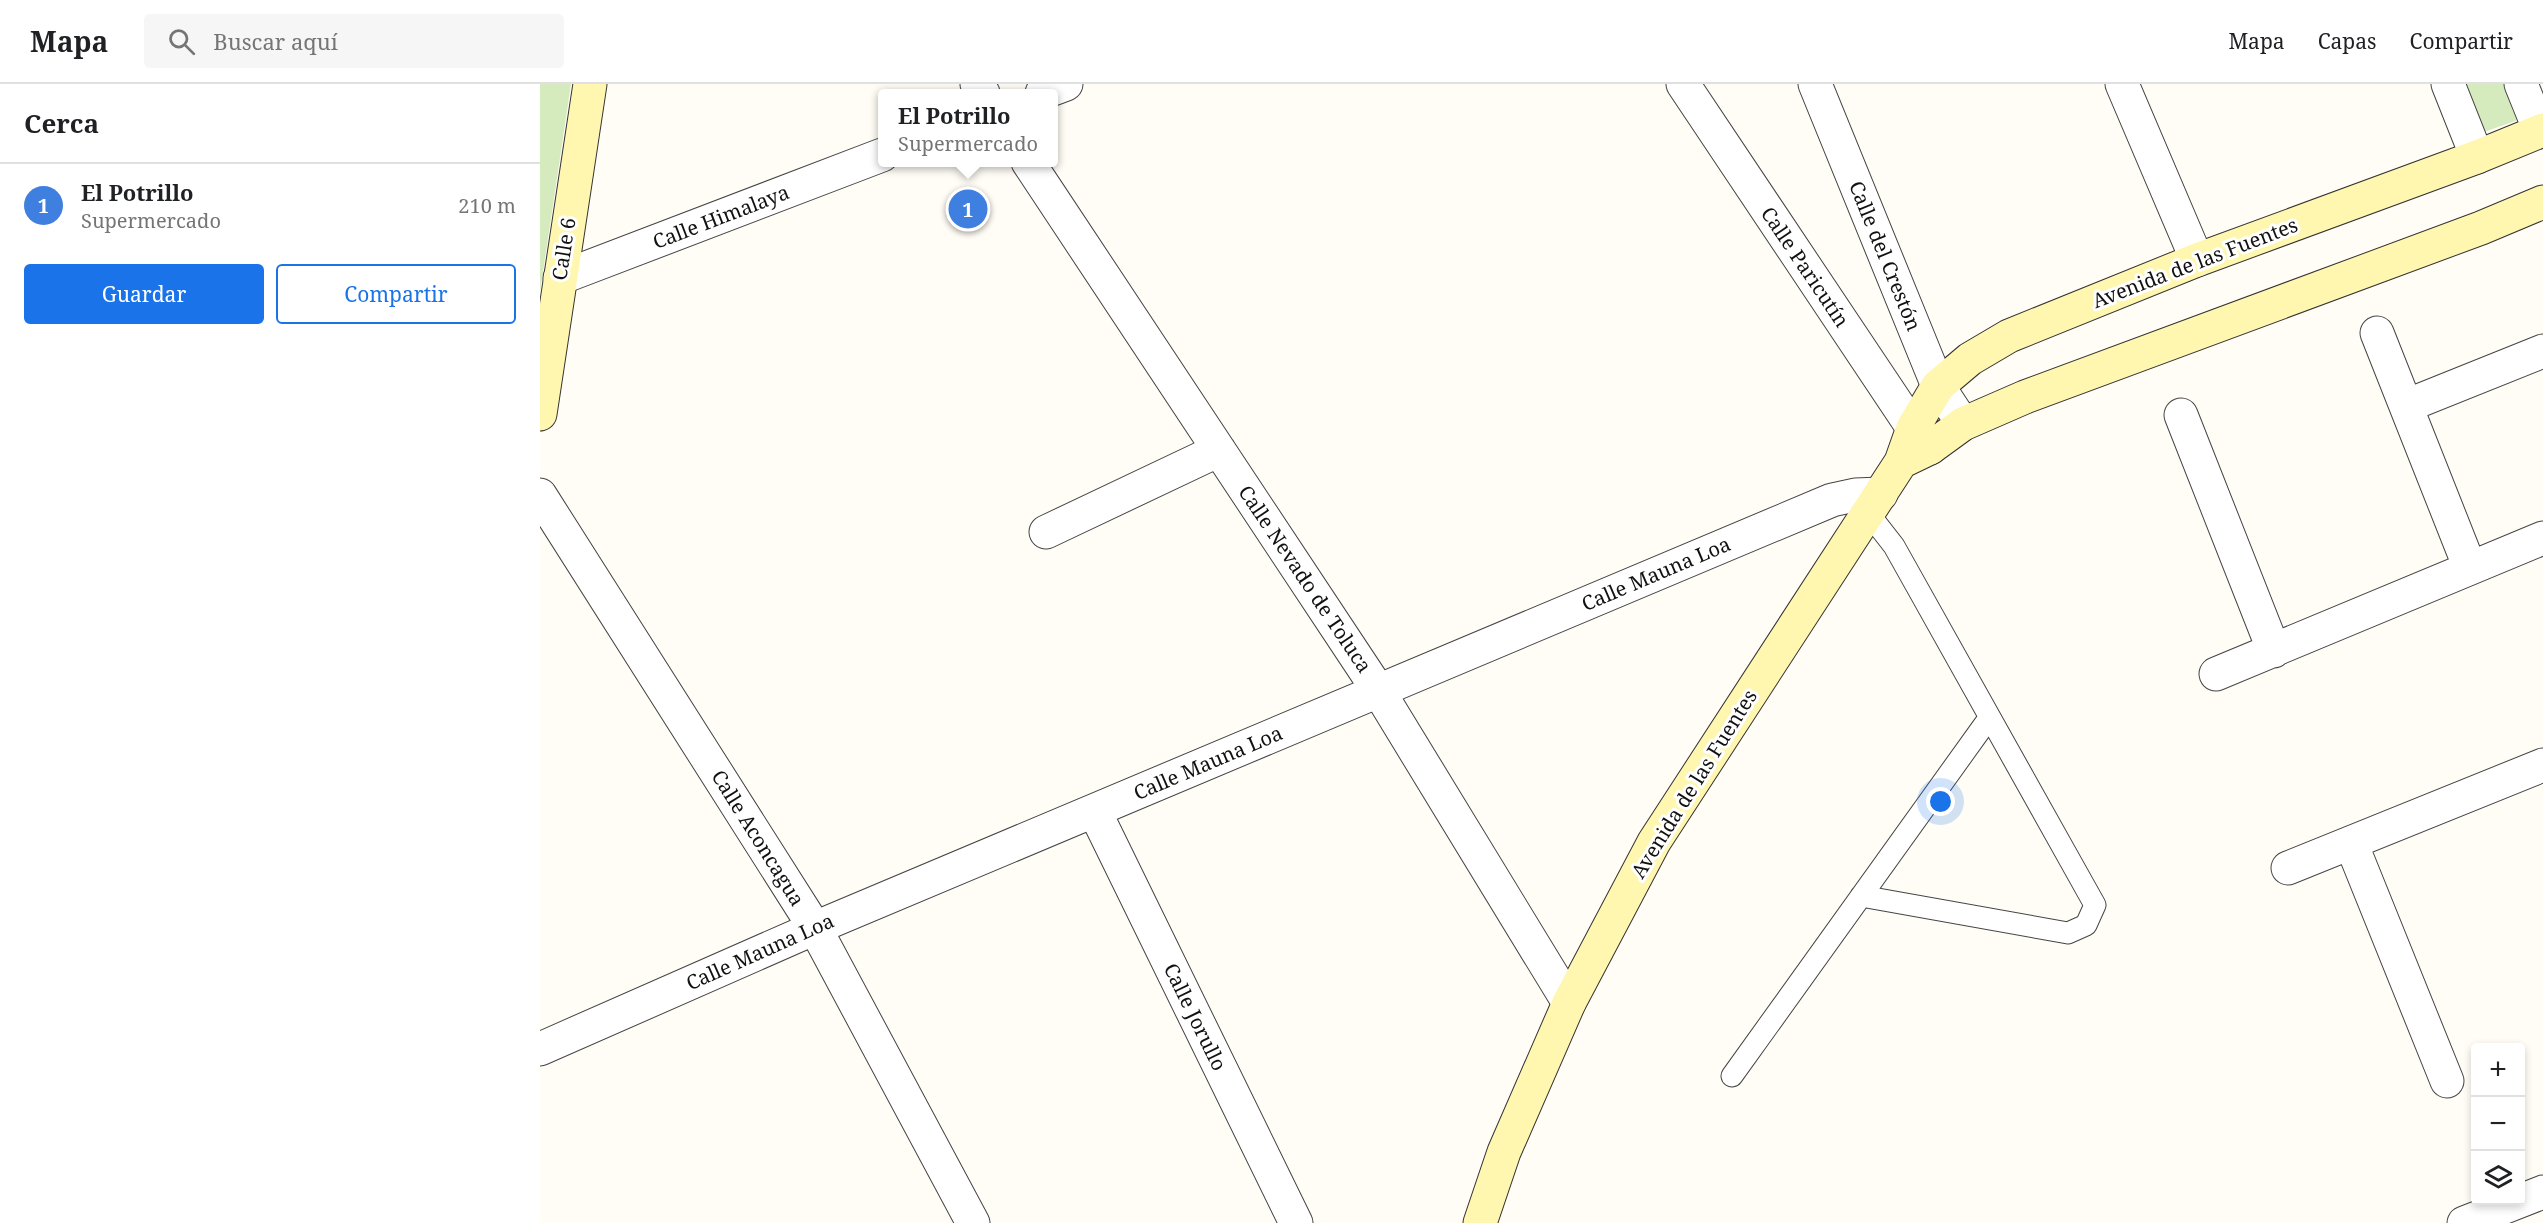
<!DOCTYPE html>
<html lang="es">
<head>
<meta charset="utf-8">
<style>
  body { margin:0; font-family:"Noto Serif",serif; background:#f6f6f6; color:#202124 }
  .controls { position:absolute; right:18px; bottom:18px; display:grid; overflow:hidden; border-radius:6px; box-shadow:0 3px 9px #0003 }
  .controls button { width:54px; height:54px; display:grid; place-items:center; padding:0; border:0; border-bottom:2px solid #e0e0e0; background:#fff; color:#202124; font:30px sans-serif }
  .you { position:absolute; left:1401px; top:718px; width:21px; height:21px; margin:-15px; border:4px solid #fff; border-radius:50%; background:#1a73e8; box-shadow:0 0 0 9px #1a73e833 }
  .badge { display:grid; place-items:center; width:39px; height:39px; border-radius:50%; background:#1a73e8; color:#fff; font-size:20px; font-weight:700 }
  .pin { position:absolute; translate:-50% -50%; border:3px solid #fff; box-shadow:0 2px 6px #0006 }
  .popup { position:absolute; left:338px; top:5px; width:180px; height:78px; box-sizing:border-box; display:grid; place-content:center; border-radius:6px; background:#fff; filter:drop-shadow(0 2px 4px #0005); font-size:20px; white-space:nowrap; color:#757577 }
  .popup b { font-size:22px; color:#202124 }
  .popup::after { content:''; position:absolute; left:50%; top:100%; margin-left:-12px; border:12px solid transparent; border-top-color:#fff }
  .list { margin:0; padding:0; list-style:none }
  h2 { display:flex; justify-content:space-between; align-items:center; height:78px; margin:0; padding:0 24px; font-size:26px }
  h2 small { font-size:20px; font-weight:400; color:#757577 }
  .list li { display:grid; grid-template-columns:39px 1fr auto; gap:18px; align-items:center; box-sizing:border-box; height:84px; padding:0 24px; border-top:2px solid #e0e0e0 }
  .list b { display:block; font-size:22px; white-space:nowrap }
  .list p { margin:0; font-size:20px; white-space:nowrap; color:#757577 }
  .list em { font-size:20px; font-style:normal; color:#757577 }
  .actions { display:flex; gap:12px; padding:18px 24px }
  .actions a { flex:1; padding:14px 0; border:2px solid #1a73e8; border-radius:6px; text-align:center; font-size:21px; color:#1a73e8 }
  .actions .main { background:#1a73e8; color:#fff }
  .icon { flex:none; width:33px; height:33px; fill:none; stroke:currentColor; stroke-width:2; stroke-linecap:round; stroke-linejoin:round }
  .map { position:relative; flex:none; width:2003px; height:1139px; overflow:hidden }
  header { display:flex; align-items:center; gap:36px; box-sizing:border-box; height:84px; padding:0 30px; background:#fff; border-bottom:2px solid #e0e0e0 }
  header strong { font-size:28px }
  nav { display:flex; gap:33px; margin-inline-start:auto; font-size:21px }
  .search { width:420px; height:54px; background:#f6f6f6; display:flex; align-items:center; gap:15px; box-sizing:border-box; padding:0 21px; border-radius:6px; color:#757577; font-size:22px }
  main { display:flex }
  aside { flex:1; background:#fff }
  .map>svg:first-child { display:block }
</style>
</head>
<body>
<header>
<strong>Mapa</strong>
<div class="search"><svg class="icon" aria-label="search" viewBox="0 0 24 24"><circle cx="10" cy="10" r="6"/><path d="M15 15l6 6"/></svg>Buscar aquí</div>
<nav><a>Mapa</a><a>Capas</a><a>Compartir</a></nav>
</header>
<main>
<aside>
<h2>Cerca<small></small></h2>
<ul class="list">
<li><span class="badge" style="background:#3f7fe0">1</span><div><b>El Potrillo</b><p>Supermercado</p></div><em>210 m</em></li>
</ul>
<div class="actions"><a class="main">Guardar</a><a>Compartir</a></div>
</aside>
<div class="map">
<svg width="2003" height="1139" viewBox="0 0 2003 1139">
  <rect width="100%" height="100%" fill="#fffdf5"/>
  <path fill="#d5ebbd" d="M0 0H31L0 208Z
    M1917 0H1970L1984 34 1938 50Z"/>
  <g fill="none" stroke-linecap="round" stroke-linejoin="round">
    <defs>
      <path id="service" d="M1321 812 1528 849 1546 841 1555 821 1354 462 1329 430
        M1192 992 1449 634"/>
      <path id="minor" d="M437 0 443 9
        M1143 0 1373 344 1390 364
        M1275 0 1398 302 1423 340
        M1582 0 1657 176
        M1908 0 1937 73
        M1981 0 2000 47
        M502 9 526 0
        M488 78 838 606 1029 919
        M20 194 342 71
        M1837 249 1930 484
        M1866 322 2003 267
        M1641 331 1734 567
        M0 411 275 844 433 1139
        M506 448 679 366
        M1676 590 2003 454
        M555 728 756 1139
        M1811 759 1907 997
        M1748 784 2003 681
        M0 965 275 844 1292 416 1315 411 1341 410
        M1924 1139 2003 1108"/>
      <path id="secondary" d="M0 330 50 0
        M1361 378 1390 364 1423 340 1485 313 1941 144 2003 118
        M940 1139 964 1068 1029 919 1114 758 1361 378 1373 344 1398 302 1430 275 1469 252 1657 176 1937 73 2003 46"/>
    </defs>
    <use href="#service" stroke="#444" stroke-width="23"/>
    <use href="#minor" stroke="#444" stroke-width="35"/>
    <use href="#secondary" stroke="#333" stroke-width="35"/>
    <use href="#service" stroke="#fff" stroke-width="21"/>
    <use href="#minor" stroke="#fff" stroke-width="33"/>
    <use href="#secondary" stroke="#fff6b0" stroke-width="33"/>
  </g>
  <g text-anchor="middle" stroke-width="6" stroke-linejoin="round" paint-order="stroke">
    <g font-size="20" fill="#111" stroke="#fff">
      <text transform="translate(181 133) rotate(-21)" y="7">Calle Himalaya</text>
      <text transform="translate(24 165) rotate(-81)" y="7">Calle 6</text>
      <text transform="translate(1345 172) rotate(68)" y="7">Calle del Crestón</text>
      <text transform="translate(1655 179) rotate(-21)" y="7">Avenida de las Fuentes</text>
      <text transform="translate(1265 183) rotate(56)" y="7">Calle Paricutín</text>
      <text transform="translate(1116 490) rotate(-23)" y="7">Calle Mauna Loa</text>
      <text transform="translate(765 495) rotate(56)" y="7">Calle Nevado de Toluca</text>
      <text transform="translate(668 679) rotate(-23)" y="7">Calle Mauna Loa</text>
      <text transform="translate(1154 700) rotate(-58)" y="7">Avenida de las Fuentes</text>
      <text transform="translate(218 754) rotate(58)" y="7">Calle Aconcagua</text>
      <text transform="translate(220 868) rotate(-24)" y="7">Calle Mauna Loa</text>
      <text transform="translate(655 933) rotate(64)" y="7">Calle Jorullo</text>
    </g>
  </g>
</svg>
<div class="controls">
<button>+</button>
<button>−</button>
<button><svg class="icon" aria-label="layers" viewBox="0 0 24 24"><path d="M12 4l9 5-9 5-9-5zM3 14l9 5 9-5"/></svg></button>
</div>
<div class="you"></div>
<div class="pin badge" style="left:428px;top:125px;background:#3f7fe0">1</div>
<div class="popup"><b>El Potrillo</b>Supermercado</div>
</div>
</main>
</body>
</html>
